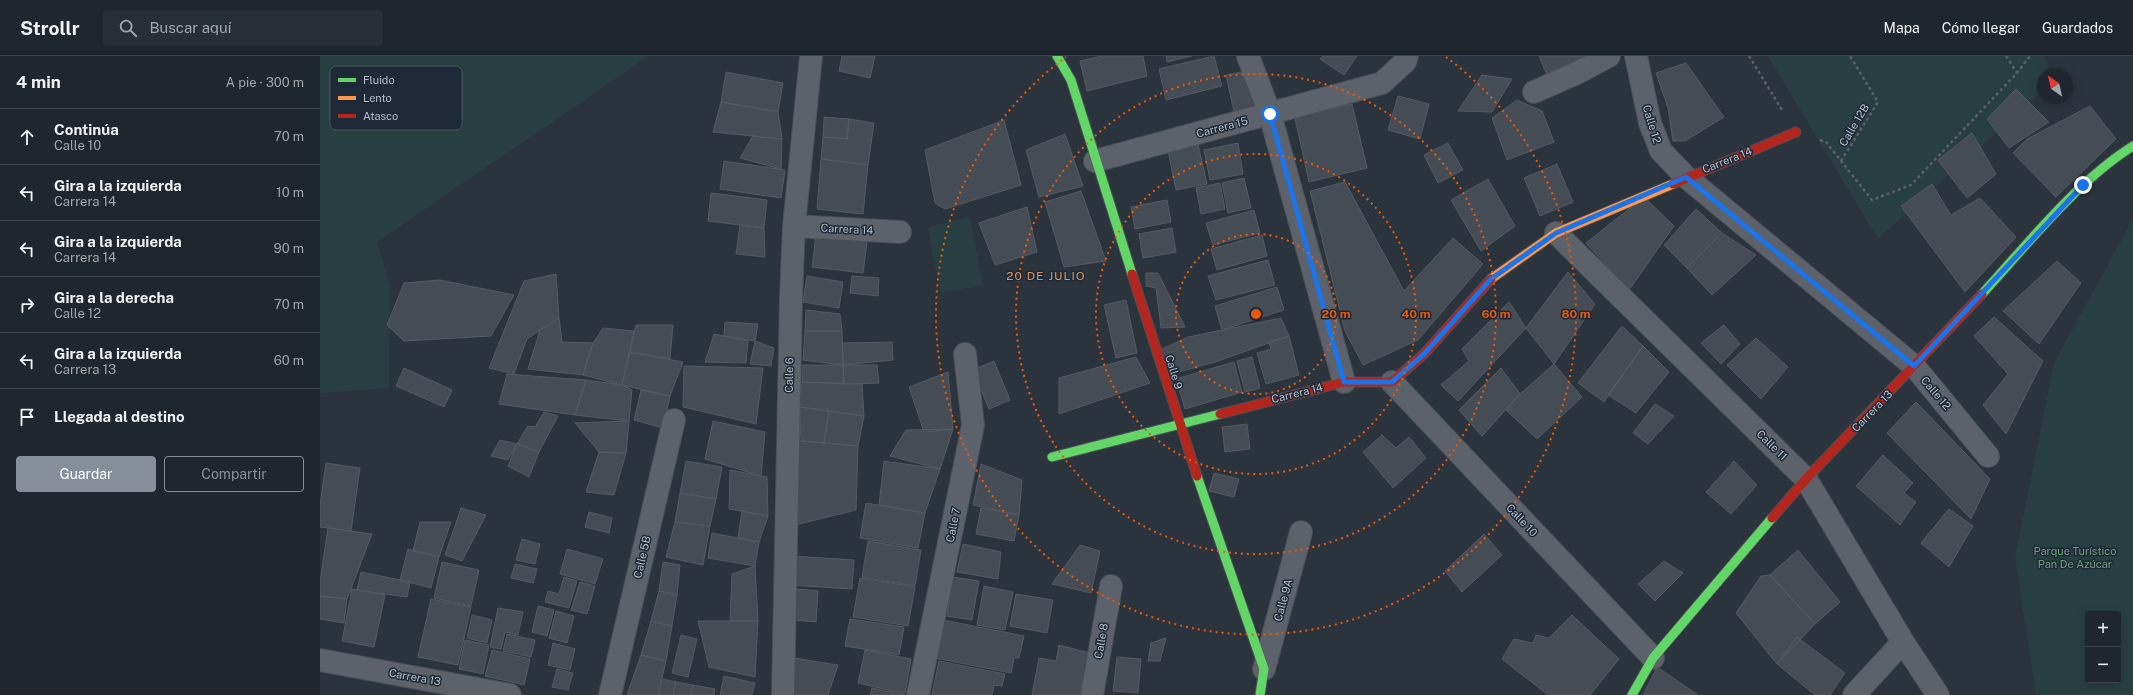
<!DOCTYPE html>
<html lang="es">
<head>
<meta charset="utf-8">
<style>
  body { margin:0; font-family:"Public Sans",sans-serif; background:#282e35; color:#f1f3f6 }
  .controls { position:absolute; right:12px; bottom:12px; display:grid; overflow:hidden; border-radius:4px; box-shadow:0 2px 10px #0003 }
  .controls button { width:36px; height:36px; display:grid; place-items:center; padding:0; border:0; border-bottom:1px solid #3d4349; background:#20262d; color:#f1f3f6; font:20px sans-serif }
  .compass { position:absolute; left:1717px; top:12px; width:36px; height:36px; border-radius:50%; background:#20262d; box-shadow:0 2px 10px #0003; rotate:326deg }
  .stop { position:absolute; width:12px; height:12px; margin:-9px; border:3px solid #1a73e8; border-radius:50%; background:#fff }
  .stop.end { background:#1a73e8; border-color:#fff; box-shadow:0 1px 4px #0008 }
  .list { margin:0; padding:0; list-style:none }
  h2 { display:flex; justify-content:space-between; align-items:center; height:52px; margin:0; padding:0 16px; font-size:17px }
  h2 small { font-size:13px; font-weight:400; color:#a2a5aa }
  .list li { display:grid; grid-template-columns:26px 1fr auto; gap:12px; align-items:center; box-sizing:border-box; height:56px; padding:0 16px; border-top:1px solid #3d4349 }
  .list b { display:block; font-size:15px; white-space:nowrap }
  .list p { margin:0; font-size:13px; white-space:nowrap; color:#a2a5aa }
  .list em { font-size:13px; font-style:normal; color:#a2a5aa }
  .actions { display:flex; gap:8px; padding:12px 16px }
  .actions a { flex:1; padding:9px 0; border:1px solid #868e9a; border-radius:4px; text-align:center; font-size:14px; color:#868e9a }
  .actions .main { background:#868e9a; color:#fff }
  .icon { flex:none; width:22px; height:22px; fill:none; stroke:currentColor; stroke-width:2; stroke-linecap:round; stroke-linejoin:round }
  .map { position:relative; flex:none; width:1813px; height:639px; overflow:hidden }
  header { display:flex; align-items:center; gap:24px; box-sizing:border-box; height:56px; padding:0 20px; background:#20262d; border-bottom:1px solid #3d4349 }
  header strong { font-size:19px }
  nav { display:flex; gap:22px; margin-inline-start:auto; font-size:14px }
  .search { width:280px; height:36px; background:#282e35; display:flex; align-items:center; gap:10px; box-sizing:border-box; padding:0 14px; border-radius:4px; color:#a2a5aa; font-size:15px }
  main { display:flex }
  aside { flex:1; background:#20262d }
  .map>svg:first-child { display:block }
</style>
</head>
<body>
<header>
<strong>Strollr</strong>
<div class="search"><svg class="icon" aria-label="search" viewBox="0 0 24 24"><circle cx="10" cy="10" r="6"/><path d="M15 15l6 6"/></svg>Buscar aquí</div>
<nav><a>Mapa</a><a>Cómo llegar</a><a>Guardados</a></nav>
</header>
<main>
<aside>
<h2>4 min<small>A pie · 300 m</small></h2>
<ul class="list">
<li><svg class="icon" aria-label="ahead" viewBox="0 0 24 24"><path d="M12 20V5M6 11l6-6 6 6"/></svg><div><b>Continúa</b><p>Calle 10</p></div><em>70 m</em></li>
<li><svg class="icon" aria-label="left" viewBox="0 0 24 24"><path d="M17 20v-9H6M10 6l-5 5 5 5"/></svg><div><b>Gira a la izquierda</b><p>Carrera 14</p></div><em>10 m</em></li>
<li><svg class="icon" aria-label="left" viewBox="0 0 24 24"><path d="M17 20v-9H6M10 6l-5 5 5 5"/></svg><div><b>Gira a la izquierda</b><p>Carrera 14</p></div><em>90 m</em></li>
<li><svg class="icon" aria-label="right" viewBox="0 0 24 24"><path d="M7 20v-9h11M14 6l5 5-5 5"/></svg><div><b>Gira a la derecha</b><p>Calle 12</p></div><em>70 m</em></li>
<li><svg class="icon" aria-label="left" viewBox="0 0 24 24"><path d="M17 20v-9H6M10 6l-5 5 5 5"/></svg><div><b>Gira a la izquierda</b><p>Carrera 13</p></div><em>60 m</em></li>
<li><svg class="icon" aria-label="arrive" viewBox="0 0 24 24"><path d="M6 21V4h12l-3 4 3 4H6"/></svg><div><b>Llegada al destino</b></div></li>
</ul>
<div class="actions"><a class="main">Guardar</a><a>Compartir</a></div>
</aside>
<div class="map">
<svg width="1813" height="639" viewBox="0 0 1813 639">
  <rect width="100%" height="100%" fill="#2b333c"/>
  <path fill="#283f42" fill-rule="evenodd" d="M0 0H329L57 186 70 230 69 332 0 337Z
    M1448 0H1724L1731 18H1723V34L1558 183Z
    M650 160 663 230 620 236 608 171Z
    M1813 163V639H1716L1695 501 1734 307ZM1768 558H1798V624H1768Z"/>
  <path fill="#454c54" stroke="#545a63" d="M522 0H555L550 22 519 15Z
    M782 0H823L827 20 767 35 760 5Z
    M846 0H872L847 6Z
    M894 0 902 30 846 44 839 13Z
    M1003 0H1037L1024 19 1000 3Z
    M1219 0H1272L1227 19Z
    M1366 7 1404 61 1365 85H1353L1348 52 1336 17Z
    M932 14 945 50 914 56 906 19Z
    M406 16 463 27 458 56 401 46Z
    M1162 19 1192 23 1172 56 1138 55Z
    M1696 33 1729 66 1689 92 1667 63Z
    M1078 40 1109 48 1100 83 1068 74Z
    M1197 44 1222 55 1234 86 1187 104 1172 62Z
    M401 46 458 56 462 83 393 76Z
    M1032 48 1047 112 989 126 975 62Z
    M1770 50 1796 83 1736 141 1693 97 1707 83Z
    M504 61 529 63 527 83 503 81Z
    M529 63 554 67 548 109 501 103 503 81 527 83Z
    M684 64 701 129 625 153 615 147 605 94Z
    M1652 77 1676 118 1647 142 1618 104Z
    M745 78 763 130 719 141 706 94Z
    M433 80 462 83 461 113 420 102Z
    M918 87 923 118 890 124 884 94Z
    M1128 87 1143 114 1118 127 1104 99Z
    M878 88 887 128 856 134 848 95Z
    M501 103 548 109 543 158 497 153Z
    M404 105 465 114 461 142 400 133Z
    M1237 108 1253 146 1220 160 1204 122Z
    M924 122 931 152 908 157 902 127Z
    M1168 123 1195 170 1161 195 1131 144Z
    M1025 126 1084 235 1133 182 1163 208 1098 284 1043 309 1025 275 990 135Z
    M900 127 905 153 881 158 876 132Z
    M1612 128 1631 159 1660 142 1696 181 1645 236 1581 150Z
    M761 135 786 205 744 211 725 146Z
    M391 137 447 144 444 172 388 165Z
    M1324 141 1354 170 1309 234 1266 187Z
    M847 144 851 166 815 173 811 151Z
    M707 151 717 196 675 209 659 167Z
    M1376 153 1402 177 1367 212 1344 189Z
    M934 154 940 177 893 189 886 167Z
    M420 169 444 172 445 201 416 198Z
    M852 172 856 196 823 202 819 178Z
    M1402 177 1436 199 1392 239 1367 212Z
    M496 179 547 186 543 217 492 211Z
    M942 179 947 200 897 214 891 193Z
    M948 204 955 229 896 244 888 220Z
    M1737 205 1761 227 1719 288 1683 255Z
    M1248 216 1275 248 1234 308 1206 272Z
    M826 217H838L865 271 841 272 836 232 826 230Z
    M236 218 239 262 207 283 194 318 169 312 204 225Z
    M487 220 523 226 519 252 483 246Z
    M532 220 559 222 558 240 530 237Z
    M120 224 194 239 171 280 84 285 67 269 84 227Z
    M957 231 964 254 902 274 895 250Z
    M806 244 817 297 796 302 784 249Z
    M1189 246 1206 272 1138 345 1121 329 1149 305 1142 293Z
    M486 254 520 258 522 275H485Z
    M1674 261 1723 305 1686 378 1663 349 1688 318 1654 280Z
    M239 262 242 286 273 287 263 319 208 313 220 274Z
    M961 262 969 280 895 306 848 319 840 294 868 281Z
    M405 266 438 268 435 285 404 280Z
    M316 269H353L350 303 310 296Z
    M1404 269 1420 288 1401 308 1381 287Z
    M1302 270 1323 290 1284 346 1258 327Z
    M283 272 314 275 302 329 263 319 273 287Z
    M485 275H522L523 309 483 304Z
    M394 278 428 285 426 307 385 306Z
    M969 280 979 319 946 328 937 297 951 293 949 286Z
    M1436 282 1468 311 1441 343 1407 309Z
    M435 285 454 292 451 310 430 308Z
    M572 286 573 304 523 309 522 287Z
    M1323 290 1349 316 1316 357 1288 339Z
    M310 296 363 306 350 340 302 329Z
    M816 301 830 327 739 358V322Z
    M932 301 940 332 925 336 917 305Z
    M674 305 690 344 669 353 653 314Z
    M914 306 922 336 865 353 856 323Z
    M1234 308 1262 341 1217 383 1186 354 1200 338Z
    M482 309H523L524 328 482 326Z
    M523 309H557L559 327 524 328Z
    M364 310 443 312 436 368 363 351Z
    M84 312 132 334 124 351 76 330Z
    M1181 312 1200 338 1162 380 1139 354Z
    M628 316 633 373 604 376 589 331Z
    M187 318 266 324 255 359 179 348Z
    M266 324 302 329 312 334 309 365 255 359Z
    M482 326 542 328 544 360 480 351Z
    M321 334 350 340 343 372 314 364Z
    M1596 346 1670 423 1651 463 1567 377Z
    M1335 348 1354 360 1328 388 1313 377Z
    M480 351 509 355 504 387 481 385Z
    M509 355 544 360 538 390 504 387Z
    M224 356 238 360 219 396 197 388 208 370 215 371Z
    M309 365 306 397 279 396 255 367Z
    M393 365 445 376 441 420 385 403Z
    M927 368 930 393 905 396 902 371Z
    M633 373 620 413 570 400 586 374Z
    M1062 379 1076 392 1089 381 1106 402 1073 432 1043 396Z
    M180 384 197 388 188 404 171 400Z
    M473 384 538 390 536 454 475 469Z
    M197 388 219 396 209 421 188 410Z
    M279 396 306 397 294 439 266 436Z
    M1563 399 1593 427 1584 437 1596 446 1580 469 1536 430Z
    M366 405 402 411 396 443 360 437Z
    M564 405 620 413 605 457 559 449Z
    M1414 405 1437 429 1411 458 1386 436Z
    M6 407 40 412 31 475 0 471V449Z
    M661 408 702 424 699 459 653 449Z
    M410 414 447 421 448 460 409 453Z
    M894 417 919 423 914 441 889 435Z
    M360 437 396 443 390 470 355 466Z
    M546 447 605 457 598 492 540 482Z
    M141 452 166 459 142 505 125 499Z
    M661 452 699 459 694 485 656 478Z
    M1629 453 1653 470 1629 511 1601 487Z
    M422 455 448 460 439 486 418 482Z
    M269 456 292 462 289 477 265 471Z
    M100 466H131L119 501 93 495Z
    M355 466 390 470 383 509 346 501Z
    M8 472 52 478 27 543 0 540V526Z
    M392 477 439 486 435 510 388 502Z
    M1164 478 1182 499 1142 536 1125 515Z
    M202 483 220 488 215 508 196 504Z
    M548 485 601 494 595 530 542 521Z
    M643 488 681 496 678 523 637 516Z
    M760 489 780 495 771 537 732 528Z
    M88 493 119 501 111 532 80 524Z
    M247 493 283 503 275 528 240 518Z
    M1478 494 1520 546 1495 568 1450 519Z
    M472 500 534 504 532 533 470 529Z
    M1344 505 1363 517 1335 545 1318 528Z
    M122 506 159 514 151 550 114 542Z
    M343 506 360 509 357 539 339 535Z
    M195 508 217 513 213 527 191 522Z
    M435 510 438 565H410L412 518Z
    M41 516 90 526 87 541 37 534Z
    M1450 519 1495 568 1457 608 1416 557 1441 520Z
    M244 521 257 525 249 552 225 546 228 535 239 538Z
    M633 521 659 525 652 564 627 560Z
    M540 522 595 531 588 570 533 561Z
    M260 526 275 530 267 558 251 554Z
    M664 530 693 536 685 574 657 569Z
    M32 533 65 539 54 591 22 585Z
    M477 533 498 535 496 566 474 564Z
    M339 535 357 539 352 570 331 565Z
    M696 538 733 544 727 577 690 570Z
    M0 540 27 543 24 567 0 563Z
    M111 543 151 551 138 609 98 601Z
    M218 550 234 554 227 580 212 576Z
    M178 552 203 556 198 579 185 576 181 593 170 591Z
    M236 555 254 560 247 587 229 582Z
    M152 559 172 564 167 587 147 582Z
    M1252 559 1299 603 1270 639H1228L1182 603 1194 583 1213 587 1216 579 1229 582Z
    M530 563 584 571 579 599 525 590Z
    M623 564 704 580 699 602H694L691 617 615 602Z
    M331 565 352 570 346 605 321 599Z
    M378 565H438L435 621 389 611Z
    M187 578 215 584 211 601 183 595Z
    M361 579 377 583 368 621 352 617Z
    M1477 581 1525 617 1510 639H1495L1457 608Z
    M846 582 840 605H828L831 587Z
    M145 584 169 589 163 618 139 613Z
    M233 587 255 593 250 614 228 609Z
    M739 589 774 598 764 639H712L719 602 736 605Z
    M172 594 210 603 204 629 165 620Z
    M545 594 591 603 585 638 538 627Z
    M321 599 346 605 338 639H307Z
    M797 601 821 603 818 637 793 635Z
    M474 602 518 609 508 639H473Z
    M619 605 685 618 682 630 674 629 672 639H612Z
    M1337 611 1378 639H1323Z
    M237 613 253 617 248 634 232 631Z
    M404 620 435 627 432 639H400Z
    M342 623 356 626 353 639H338Z
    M356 626 373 629 371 639H353Z
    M373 629 395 633 394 639H371Z
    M552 632 584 639H550Z"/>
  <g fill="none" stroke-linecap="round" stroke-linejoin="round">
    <defs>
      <path id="street" d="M928 0 950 58 1024 326
        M1316 0 1330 67 1341 95 1366 121 1594 310 1668 400
        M1214 36 1259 16 1289 0
        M775 105 1062 27 1085 6 1087 0
        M474 170 580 176
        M1236 177 1486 423 1583 586 1618 639
        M1072 326 1333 602
        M0 604 190 639
        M944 613 981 476
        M290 639 354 364
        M463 639 471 241 474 170 491 0
        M598 639 653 369 645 298
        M772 639 791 530
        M1534 639 1583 586"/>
      <path id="fast" d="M737 0 751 24 812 218
        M1662 238C1707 189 1757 125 1813 90
        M732 401 900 358
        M877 420 944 613 940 639
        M1312 639 1333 602 1452 462"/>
      <path id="slow" d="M1171 223 1236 177 1353 128"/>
      <path id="jam" d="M1353 128 1476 76
        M812 218 877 420
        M900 358 1024 326H1072L1104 298 1171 223
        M1452 462 1486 423 1662 238"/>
    </defs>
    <use href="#street" stroke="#4a4f56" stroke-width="24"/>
    <use href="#fast" stroke="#4a4f56" stroke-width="11"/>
    <use href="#slow" stroke="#4a4f56" stroke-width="11"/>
    <use href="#jam" stroke="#4a4f56" stroke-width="11"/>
    <path stroke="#5a6066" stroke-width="2.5" stroke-dasharray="3 3" stroke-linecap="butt" d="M1429 0 1462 54
      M1686 0 1697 17
      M1500 84 1506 86 1552 144 1591 129 1697 17 1710 0
      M1521 105 1558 46 1530 0"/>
    <use href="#street" stroke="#5d6169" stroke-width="22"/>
    <use href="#fast" stroke="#63d668" stroke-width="9"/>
    <use href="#slow" stroke="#ff974d" stroke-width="9"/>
    <use href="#jam" stroke="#b3261e" stroke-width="9"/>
  </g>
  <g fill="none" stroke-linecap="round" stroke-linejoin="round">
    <path stroke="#1a73e8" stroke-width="5" d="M950 58 1024 326H1072L1104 298 1171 223 1236 177 1366 121 1594 310 1763 129"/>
  </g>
  <g fill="none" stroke="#e8590c" stroke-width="2" stroke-dasharray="2 4">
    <circle cx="936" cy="258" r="80"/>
    <circle cx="936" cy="258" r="160"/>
    <circle cx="936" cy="258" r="240"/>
    <path d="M1126 1A320 320 0 1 1 746 1"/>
  </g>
  <g text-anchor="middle" stroke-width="3" stroke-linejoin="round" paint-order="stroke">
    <g font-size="11" fill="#b7bfcc" stroke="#1e2937">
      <text transform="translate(1332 68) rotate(73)" y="4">Calle 12</text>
      <text transform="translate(1534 69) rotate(-59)" y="4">Calle 12B</text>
      <text transform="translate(902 71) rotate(-15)" y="4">Carrera 15</text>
      <text transform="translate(1407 104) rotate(-22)" y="4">Carrera 14</text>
      <text transform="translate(527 173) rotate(3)" y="4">Carrera 14</text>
      <text transform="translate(854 316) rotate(73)" y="4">Calle 9</text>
      <text transform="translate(469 319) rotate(-89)" y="4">Calle 6</text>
      <text transform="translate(977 337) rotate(-14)" y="4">Carrera 14</text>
      <text transform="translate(1616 337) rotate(50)" y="4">Calle 12</text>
      <text transform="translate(1552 355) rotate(-46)" y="4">Carrera 13</text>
      <text transform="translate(1452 389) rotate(44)" y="4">Calle 11</text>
      <text transform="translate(1202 464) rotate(47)" y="4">Calle 10</text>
      <text transform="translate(633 469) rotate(-79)" y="4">Calle 7</text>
      <text transform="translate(322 501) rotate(-77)" y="4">Calle 5B</text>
      <text transform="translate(963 544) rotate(-75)" y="4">Calle 9A</text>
      <text transform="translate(781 585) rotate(-80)" y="4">Calle 8</text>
      <text transform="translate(95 621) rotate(10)" y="4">Carrera 13</text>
    </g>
    <g font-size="11" fill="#6d9e77" stroke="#1e2937">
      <text x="1755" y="499">Parque Turístico<tspan x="1755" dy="13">Pan De Azúcar</tspan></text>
    </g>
    <g font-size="12" letter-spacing="1" fill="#da9464" stroke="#1e2937">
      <text x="726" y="224">20 DE JULIO</text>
    </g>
  </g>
  <rect x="10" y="10" width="132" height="64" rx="6" fill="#1e2937" stroke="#4c5664" stroke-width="1"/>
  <rect x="18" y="22" width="18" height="4" fill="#63d668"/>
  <rect x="18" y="40" width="18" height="4" fill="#ff974d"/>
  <rect x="18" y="58" width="18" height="4" fill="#b3261e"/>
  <g font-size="11" fill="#b7bfcc">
    <text x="43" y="28">Fluido</text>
    <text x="43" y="46">Lento</text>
    <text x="43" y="64">Atasco</text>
  </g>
  <circle cx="936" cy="258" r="6" fill="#e8590c" stroke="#1e2937" stroke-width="2"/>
  <g font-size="12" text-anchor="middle" font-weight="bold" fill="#e8590c" stroke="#1e2937" stroke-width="3" stroke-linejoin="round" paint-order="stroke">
    <text x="1016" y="262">20 m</text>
    <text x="1096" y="262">40 m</text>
    <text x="1176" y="262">60 m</text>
    <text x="1256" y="262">80 m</text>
  </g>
</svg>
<div class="controls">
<button>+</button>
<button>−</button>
</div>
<svg class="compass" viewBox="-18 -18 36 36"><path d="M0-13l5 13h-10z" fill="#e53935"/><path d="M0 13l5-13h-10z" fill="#a2a5aa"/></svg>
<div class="stop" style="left:950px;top:58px"></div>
<div class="stop end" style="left:1763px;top:129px"></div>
</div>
</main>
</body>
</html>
